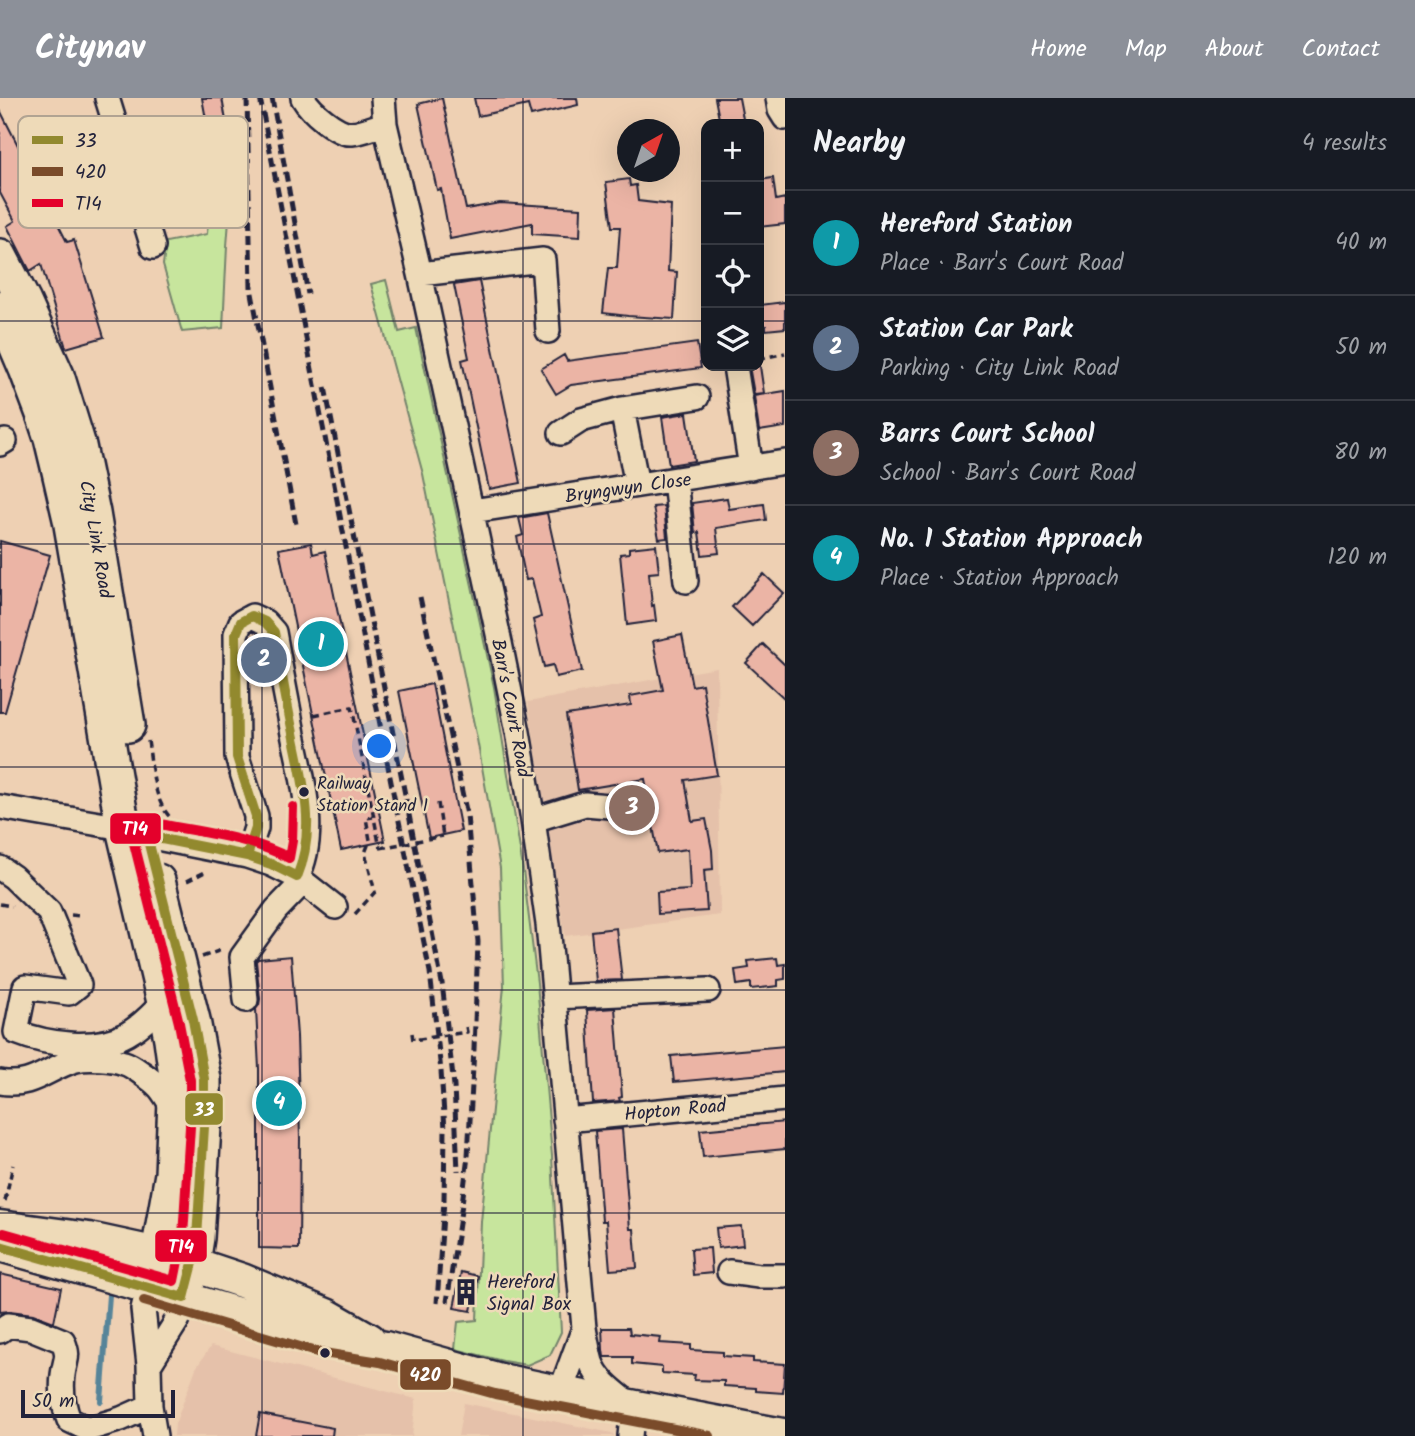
<!DOCTYPE html>
<html lang="en">
<head>
<meta charset="utf-8">
<style>
  body { margin:0; font-family:Kalam,sans-serif; background:#20242c; color:#f1f3f6 }
  .controls { position:absolute; right:21px; top:21px; display:grid; overflow:hidden; border-radius:14px; box-shadow:0 7px 28px #0002 }
  .controls button { width:63px; height:63px; display:grid; place-items:center; padding:0; border:0; border-bottom:2px solid #363941; background:#171b24; color:#f1f3f6; font:35px sans-serif }
  .compass { position:absolute; left:617px; top:21px; width:63px; height:63px; border-radius:50%; background:#171b24; box-shadow:0 7px 28px #0002; rotate:40deg }
  .scale { position:absolute; left:21px; bottom:18px; width:154px; box-sizing:border-box; padding-left:7px; border:4px solid #22223b; border-top:0; font-size:19px; line-height:24px; white-space:nowrap; color:#22223b; -webkit-text-stroke:5px #eedab8; paint-order:stroke }
  .you { position:absolute; left:380px; top:649px; width:24px; height:24px; margin:-18px; border:5px solid #fff; border-radius:50%; background:#1a73e8; box-shadow:0 0 0 10px #1a73e833 }
  .badge { display:grid; place-items:center; width:46px; height:46px; border-radius:50%; background:#8c9099; color:#fff; font-size:23px; font-weight:700 }
  .pin { position:absolute; translate:-50% -50%; border:4px solid #fff; box-shadow:0 2px 7px #0006 }
  .list { margin:0; padding:0; list-style:none }
  h2 { display:flex; justify-content:space-between; align-items:center; height:91px; margin:0; padding:0 28px; font-size:30px }
  h2 small { font-size:23px; font-weight:400; color:#9ea1a6 }
  .list li { display:grid; grid-template-columns:46px 1fr auto; gap:21px; align-items:center; box-sizing:border-box; height:105px; padding:0 28px; border-top:2px solid #363941 }
  .list b { display:block; font-size:26px; white-space:nowrap }
  .list p { margin:0; font-size:23px; white-space:nowrap; color:#9ea1a6 }
  .list em { font-size:23px; font-style:normal; color:#9ea1a6 }
  .icon { flex:none; width:38px; height:38px; fill:none; stroke:currentColor; stroke-width:2; stroke-linecap:round; stroke-linejoin:round }
  .map { position:relative; flex:none; width:785px; height:1338px; overflow:hidden }
  header { display:flex; align-items:center; gap:42px; box-sizing:border-box; height:98px; padding:0 35px; background:#8c9099; color:#fff }
  header strong { font-size:33px }
  nav { display:flex; gap:38px; margin-inline-start:auto; font-size:24px }
  main { display:flex }
  aside { flex:1; background:#171b24 }
  .map>svg:first-child { display:block }
</style>
</head>
<body>
<header>
<strong>Citynav</strong>
<nav><a>Home</a><a>Map</a><a>About</a><a>Contact</a></nav>
</header>
<main>
<div class="map">
<svg width="785" height="1338" viewBox="0 0 785 1338">
  <rect width="100%" height="100%" fill="#eed0b3"/>
  <filter id="ink" filterUnits="userSpaceOnUse"><feTurbulence type="fractalNoise" baseFrequency=".0143" numOctaves="2"/><feDisplacementMap in="SourceGraphic" scale="14" xChannelSelector="R" yChannelSelector="G"/><feConvolveMatrix kernelMatrix="1 2 1 2 8 2 1 2 1" color-interpolation-filters="sRGB"/></filter>
  <g filter="url(#ink)">
    <path fill="#e5c1aa" d="M717 570 720 817 565 838 528 604Z
      M211 1248 416 1301 412 1338H174L175 1326 196 1270Z
      M464 1305 612 1335 614 1338H458Z"/>
    <path fill="#c7e59d" stroke="#74846c" stroke-width="2" d="M235 45 227 148 223 230 182 234 163 167 166 144 207 136 214 49Z
      M386 182 399 234 416 230 494 589 522 764 537 885 552 1058 561 1234 550 1257 527 1267 503 1263 455 1251 458 1224 477 1222 481 1124 504 888 500 770 477 641 423 376 371 186Z"/>
    <g fill="none" stroke-linecap="round" stroke-linejoin="round">
      <path stroke="#568499" stroke-width="6" d="M101 1303 109 1197"/>
    </g>
    <path fill="#ebb4a5" stroke="#22223b" stroke-width="2" d="M202 0H222L228 34 209 37Z
      M442 0 466 111 500 105 581 110 580 139 532 136V125L450 141 441 91 437 92 418 6Z
      M474 0H577L578 7 531 18 528 7 478 18Z
      M715 0H739L744 26H720Z
      M0 12 67 144 74 142 104 239 66 250 41 166 30 173 7 128 15 123 0 95Z
      M773 80 776 102 785 100V126L759 129V82Z
      M629 81 630 88 636 87 638 103 671 107 668 173 677 174 674 221 628 218 603 215 608 170H617L620 129H612L606 84Z
      M479 183 521 385 489 391 462 262 469 260 454 187Z
      M785 204V230L766 232V228L763 227 760 207Z
      M697 245 701 270 571 287 556 296 541 271 564 257 567 263Z
      M749 268H760L764 295 754 296Z
      M785 293V329L759 333 754 298Z
      M687 315 694 363 669 367 662 319Z
      M727 400 729 411 764 406 766 422 716 430 719 455 702 457 699 434 695 435 692 405Z
      M664 408 667 440 659 441 653 409Z
      M547 415 582 573 556 579 553 567 544 569 533 522 541 519 532 481 526 482 517 439 523 437 519 420Z
      M0 443 50 457 5 614H0Z
      M311 445 313 456 325 453 385 743 341 752 279 451Z
      M656 447 659 474 649 475 652 508 654 507 656 523 627 527 620 456 629 455V450Z
      M764 476 784 495 752 528 732 509Z
      M682 537 692 588 702 586 717 677 685 682 692 723 706 721 712 752 713 771 704 772 707 813 658 816 657 794 690 792 688 751 658 755 652 723 657 718 659 711 657 704 653 700 648 698 645 681 578 692 566 617 631 607 630 598 663 592 653 543Z
      M763 546 785 567V601L746 565Z
      M432 586 461 733 429 740 399 593Z
      M616 830 622 882 596 883 591 833Z
      M291 858 297 938 300 1040 299 1151 259 1150V971L256 911 259 907 260 901 256 863 258 861Z
      M777 860 778 867 785 866V881L778 882V888L751 891V885L737 887 735 872 749 870 748 863Z
      M615 910 622 999 619 1000 620 1003 593 1005 587 912Z
      M785 948V974L674 984 671 958Z
      M785 1024V1051L703 1059 700 1032Z
      M622 1031 630 1131H634L637 1170 610 1172 606 1123H602L595 1033Z
      M741 1128 743 1147 718 1150 716 1130Z
      M710 1150 712 1175 693 1177 691 1151Z
      M461 1174 478 1178 471 1213 454 1210Z
      M0 1176 61 1190 54 1224 33 1216 10 1213 0 1214Z
      M602 1230H629L630 1236 661 1239 660 1245 691 1247V1252L723 1254V1258L753 1260V1264L785 1266 783 1295 756 1293V1290L724 1288V1283L694 1282 695 1277 662 1275V1269L632 1266V1259H604L603 1252Z
      M260 1316 333 1330 332 1338H256Z"/>
    <g fill="none" stroke-linecap="round" stroke-linejoin="round">
      <defs>
        <path id="minor" d="M107 0 153 149
          M303 0C310 12 337 37 352 35 363 34 374 29 385 26
          M383 0 385 26 420 176 500 545 518 634 533 722 548 826 584 1230C586 1241 588 1253 591 1264 598 1284 618 1296 633 1309L630 1338
          M778 0 780 12 785 20
          M420 176 543 162 548 233
          M735 268 751 370
          M622 311 637 387
          M561 335 581 322 622 311 697 299
          M0 346 5 343
          M675 382 686 483
          M472 413 785 364
          M0 709 123 730 147 738 247 758 271 766 297 779 335 809
          M533 722 585 706 645 711
          M247 758 256 730V718L237 659 236 536 241 524 252 518 265 524 274 534C280 568 287 602 293 636 302 680 319 736 297 779
          M0 770 13 779 49 814 79 887 69 895 25 889 16 934C48 947 96 953 127 936 142 928 153 915 164 904
          M554 899 708 892
          M246 902 242 859 276 812 303 784
          M0 984C33 990 47 970 76 962 88 959 113 961 124 965 132 967 153 983 159 989 165 996 170 1005 174 1012
          M565 1022 785 1001
          M729 1174 759 1178H785
          M148 1190 143 1211 149 1267 150 1308 155 1338
          M0 1233 8 1227 31 1230 63 1243C70 1260 65 1260 63 1277 61 1293 63 1307 69 1322L88 1331 121 1321 150 1308
          M149 1267 178 1221 184 1200
          M560 1295 584 1230"/>
        <path id="major" d="M0 1128 89 1140 158 1155
          M0 1148 148 1190"/>
        <path id="highway" d="M0 158 24 204 57 277 79 348 93 415 128 627
          M0 210 26 271 43 316 51 340 58 369 70 421 123 730 164 904 171 941 176 978 172 1076 158 1155 148 1190 321 1241 383 1250 498 1282 560 1295 785 1338
          M158 783 193 922 204 981V1029L197 1140 193 1165 184 1200
          M174 1160 243 1183 327 1218 369 1242"/>
      </defs>
      <use href="#minor" stroke="#22223b" stroke-width="28"/>
      <use href="#major" stroke="#22223b" stroke-width="35"/>
      <use href="#highway" stroke="#22223b" stroke-width="38"/>
      <path stroke="#22223b" stroke-width="3.5" stroke-dasharray="7 5" stroke-linecap="butt" d="M759 261 785 255
        M314 617 352 609 380 750
        M148 643C152 667 153 704 172 721
        M438 705 443 738
        M187 783 205 774 206 771
        M0 806 12 808
        M355 816 375 794 365 755 370 742 366 720 373 719
        M71 817 82 818
        M202 859 224 851
        M412 935 413 942 467 934 466 929
        M5 1103 13 1067"/>
      <use href="#minor" stroke="#eedab8" stroke-width="23"/>
      <use href="#major" stroke="#eedab8" stroke-width="30"/>
      <use href="#highway" stroke="#eedab8" stroke-width="33"/>
      <path stroke="#22223b" stroke-width="5" stroke-dasharray="10 5" stroke-linecap="butt" d="M247 0 251 190 296 426
        M260 0 391 684 430 874 441 973 445 1031 444 1102 437 1205
        M272 0 308 196
        M325 289 442 885 454 988 458 1073
        M420 499 467 717 478 844 474 951 468 1058 462 1106 447 1204"/>
      <path stroke="#22223b" stroke-width="3.5" stroke-dasharray="7 5" stroke-linecap="butt" d="M380 750 443 738"/>
      <defs>
        <path id="bus-1" d="M252 518 265 524 274 534C280 568 286 602 293 635 303 686 317 729 297 779L271 766 247 758 256 730V718L237 659 236 536 241 524Z
          M0 1148 184 1200 193 1165 197 1140 204 1029V981L193 922 147 738 247 758"/>
        <path id="bus-2" d="M144 1203 317 1254 380 1264 495 1296 710 1338"/>
        <path id="bus-3" d="M4 1135 174 1183 183 1138 190 1029V982L179 925 133 741 134 732 139 726 150 724C196 734 247 738 289 760L292 743 293 709"/>
      </defs>
      <use href="#bus-1" stroke="#eedab8" stroke-width="16"/>
      <use href="#bus-2" stroke="#eedab8" stroke-width="16"/>
      <use href="#bus-3" stroke="#eedab8" stroke-width="16"/>
      <use href="#bus-1" stroke="#92892f" stroke-width="10"/>
      <use href="#bus-2" stroke="#7a4b2a" stroke-width="10"/>
      <use href="#bus-3" stroke="#e4002b" stroke-width="10"/>
    </g>
  </g>
  <path fill="none" stroke="#22223b" stroke-width="2" stroke-opacity="0.55" d="M262 0V1338M523 0V1338M0 223H706M759 223H785M0 446H785M0 669H785M0 892H785M0 1115H785"/>
  <defs>
    <symbol id="building-bare" viewBox="-9 -9 18 18"><path d="M-4-6H4V6H1V3H-1V6H-4ZM-2.5-4.3h1.7v1.8h-1.7ZM.8-4.3h1.7v1.8H.8ZM-2.5-1h1.7V.8h-1.7ZM.8-1h1.7V.8H.8Z" fill="#22223b" stroke="#eedab8" stroke-width="2.5" paint-order="stroke"/></symbol>
  </defs>
  <g fill-rule="evenodd">
    <use href="#building-bare" x="447" y="1175" width="38" height="38"/>
  </g>
  <g fill="#22223b" stroke="#eedab8" stroke-width="2.5">
    <circle cx="304" cy="694" r="6"/>
    <circle cx="325" cy="1255" r="6"/>
  </g>
  <g text-anchor="middle" stroke-width="5" stroke-linejoin="round" paint-order="stroke">
    <g font-size="17" fill="#22223b" stroke="#eedab8" text-anchor="start">
      <text x="317" y="691">Railway<tspan x="317" dy="22">Station Stand 1</tspan></text>
    </g>
    <g font-size="19" fill="#22223b" stroke="#eedab8">
      <text transform="translate(628 389) rotate(-8)" y="7">Bryngwyn Close</text>
      <text transform="translate(97 441) rotate(80)" y="7">City Link Road</text>
      <text transform="translate(512 610) rotate(79)" y="7">Barr's Court Road</text>
      <text transform="translate(675 1011) rotate(-5)" y="7">Hopton Road</text>
    </g>
    <g font-size="19" fill="#22223b" stroke="#eedab8" text-anchor="start">
      <text x="487" y="1190">Hereford<tspan x="487" dy="22">Signal Box</tspan></text>
    </g>
  </g>
  <rect x="18" y="18" width="230" height="112" rx="10" fill="#eedab8" stroke="#b1a392" stroke-width="2"/>
  <rect x="32" y="38" width="31" height="8" fill="#92892f"/>
  <rect x="32" y="69" width="31" height="9" fill="#7a4b2a"/>
  <rect x="32" y="101" width="31" height="8" fill="#e4002b"/>
  <g font-size="19" fill="#22223b">
    <text x="75" y="49">33</text>
    <text x="75" y="80">420</text>
    <text x="75" y="112">T14</text>
  </g>
  <g stroke="#eedab8" stroke-width="2.5">
    <rect x="109" y="714" width="53" height="33" rx="7" fill="#e4002b"/>
    <rect x="184" y="994" width="40" height="34" rx="7" fill="#92892f"/>
    <rect x="154" y="1131" width="54" height="34" rx="7" fill="#e4002b"/>
    <rect x="399" y="1260" width="53" height="33" rx="7" fill="#7a4b2a"/>
  </g>
  <g font-size="19" text-anchor="middle" font-weight="bold" fill="#fff">
    <text x="135" y="737">T14</text>
    <text x="204" y="1018">33</text>
    <text x="181" y="1155">T14</text>
    <text x="425" y="1283">420</text>
  </g>
</svg>
<div class="controls">
<button>+</button>
<button>−</button>
<button><svg class="icon" aria-label="locate" viewBox="0 0 24 24"><circle cx="12" cy="12" r="6"/><path d="M12 2v4M12 18v4M2 12h4M18 12h4"/></svg></button>
<button><svg class="icon" aria-label="layers" viewBox="0 0 24 24"><path d="M12 4l9 5-9 5-9-5zM3 14l9 5 9-5"/></svg></button>
</div>
<svg class="compass" viewBox="-18 -18 36 36"><path d="M0-13l5 13h-10z" fill="#e53935"/><path d="M0 13l5-13h-10z" fill="#9ea1a6"/></svg>
<div class="scale">50 m</div>
<div class="you"></div>
<div class="pin badge" style="left:321px;top:546px;background:#0f9aa8">1</div>
<div class="pin badge" style="left:264px;top:562px;background:#5c6f8a">2</div>
<div class="pin badge" style="left:632px;top:710px;background:#8d6e63">3</div>
<div class="pin badge" style="left:279px;top:1005px;background:#0f9aa8">4</div>
</div>
<aside>
<h2>Nearby<small>4 results</small></h2>
<ul class="list">
<li><span class="badge" style="background:#0f9aa8">1</span><div><b>Hereford Station</b><p>Place · Barr's Court Road</p></div><em>40 m</em></li>
<li><span class="badge" style="background:#5c6f8a">2</span><div><b>Station Car Park</b><p>Parking · City Link Road</p></div><em>50 m</em></li>
<li><span class="badge" style="background:#8d6e63">3</span><div><b>Barrs Court School</b><p>School · Barr's Court Road</p></div><em>80 m</em></li>
<li><span class="badge" style="background:#0f9aa8">4</span><div><b>No. 1 Station Approach</b><p>Place · Station Approach</p></div><em>120 m</em></li>
</ul>
</aside>
</main>
</body>
</html>
